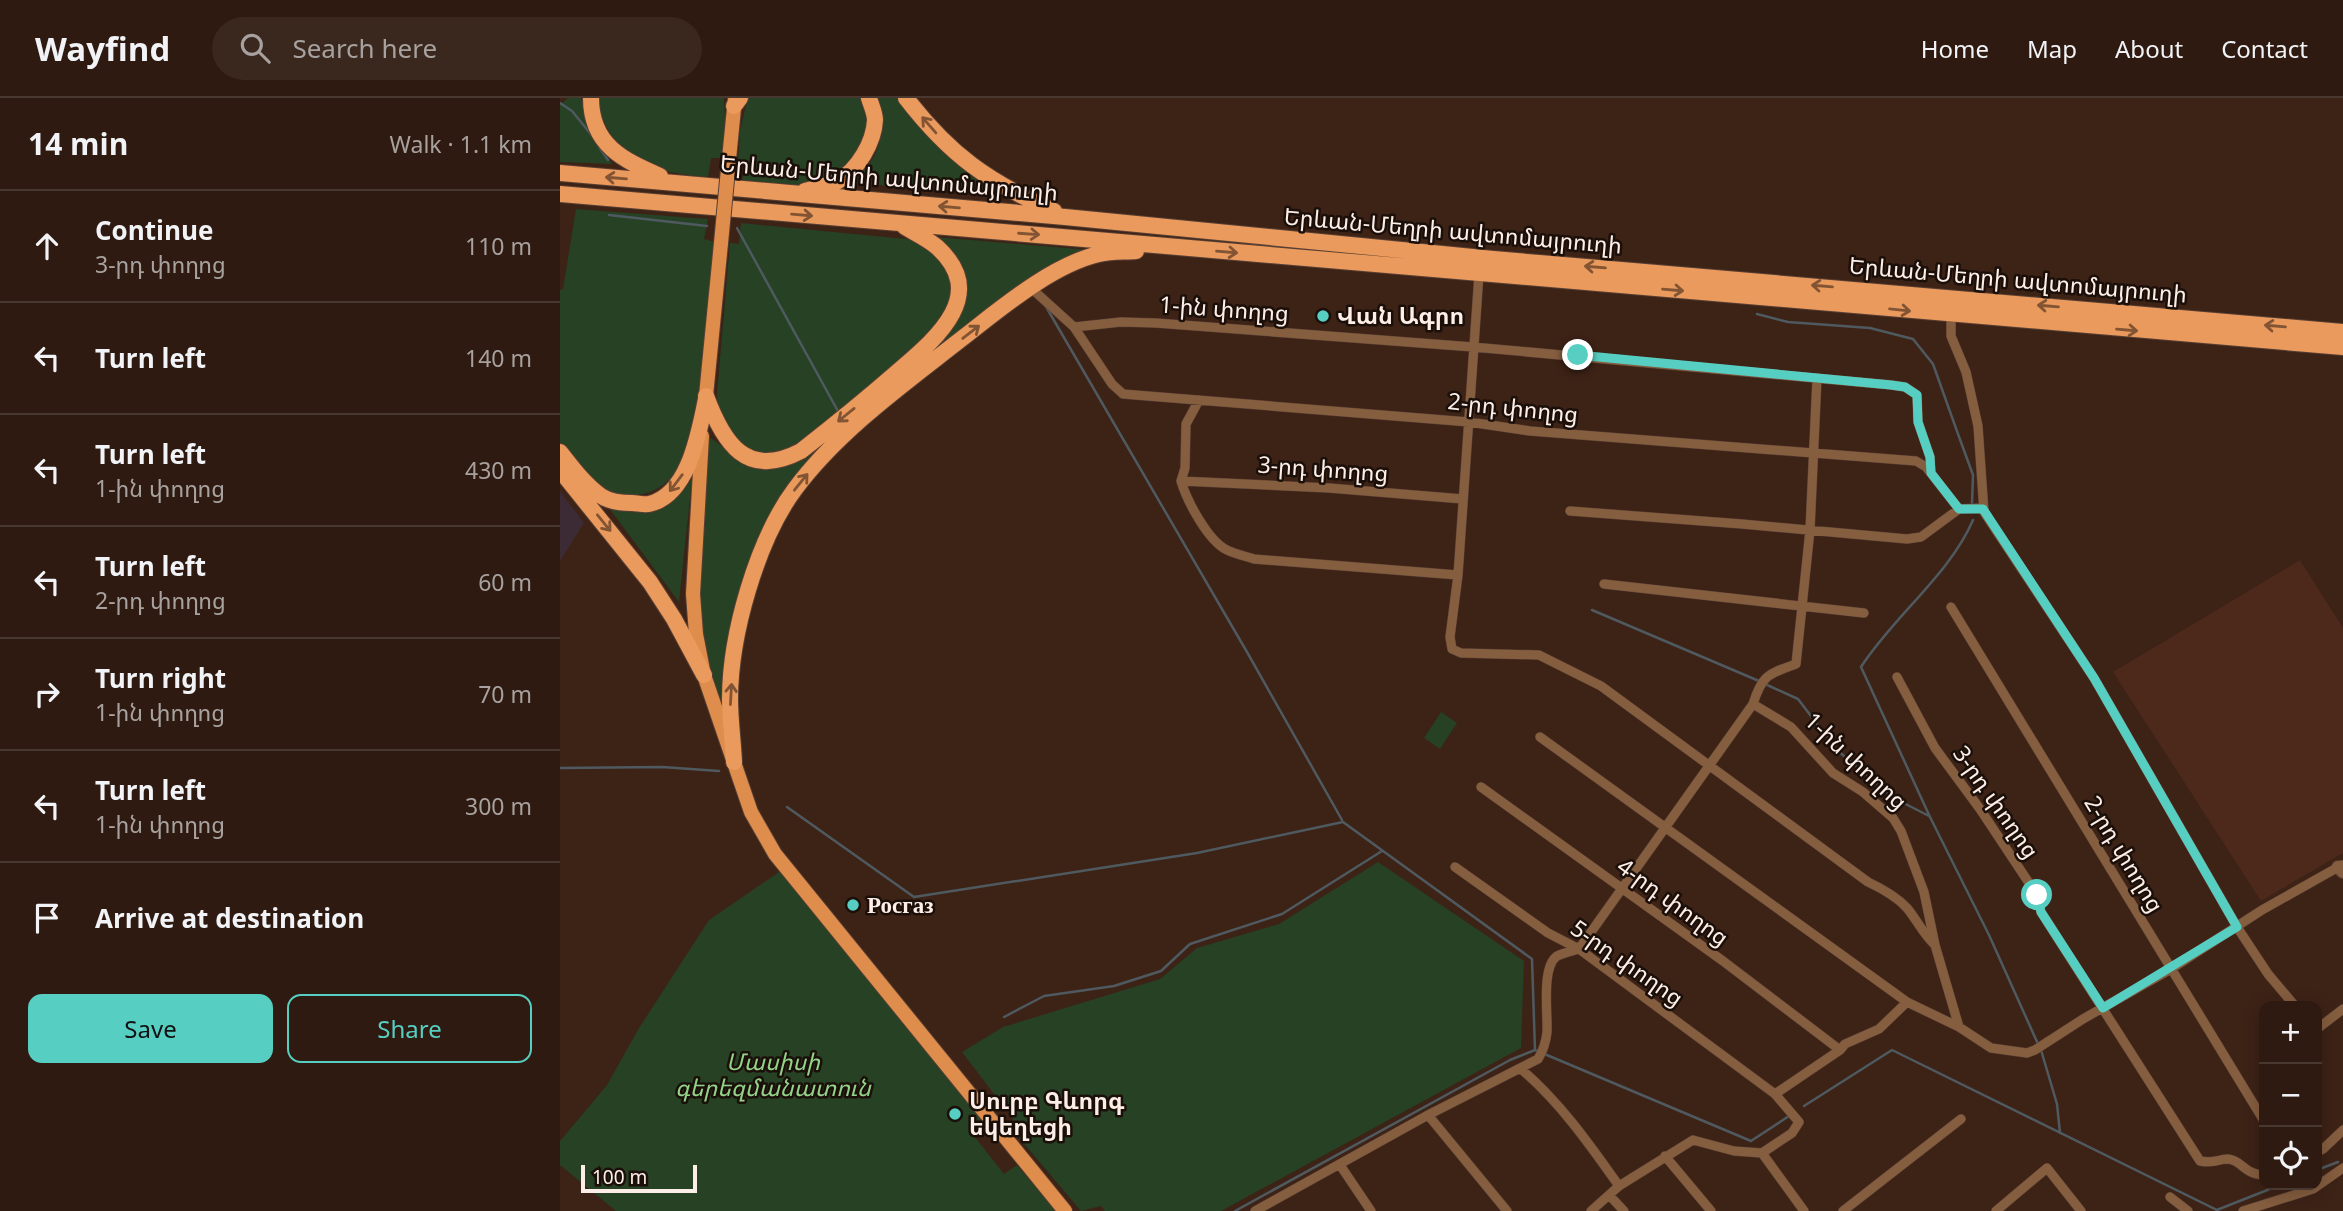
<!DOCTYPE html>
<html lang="en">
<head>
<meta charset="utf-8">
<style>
  body { margin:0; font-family:Georgia,"Noto Sans Armenian",serif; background:#3a271e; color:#f1f3f6 }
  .controls { position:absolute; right:21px; bottom:21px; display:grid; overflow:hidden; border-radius:14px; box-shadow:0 4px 18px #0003 }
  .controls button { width:63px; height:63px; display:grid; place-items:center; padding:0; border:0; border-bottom:2px solid #493830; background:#2e1a10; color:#f1f3f6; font:35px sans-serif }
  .scale { position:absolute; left:21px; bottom:18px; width:116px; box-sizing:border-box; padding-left:7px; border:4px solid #fdeee7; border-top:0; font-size:19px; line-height:24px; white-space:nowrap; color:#fdeee7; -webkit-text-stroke:5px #1b0f0a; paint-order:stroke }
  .stop { position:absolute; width:21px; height:21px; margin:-16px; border:5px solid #57cec2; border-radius:50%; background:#fff }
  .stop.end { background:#57cec2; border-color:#fff; box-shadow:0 2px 7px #0008 }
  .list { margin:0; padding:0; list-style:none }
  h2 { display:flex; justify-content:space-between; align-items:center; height:91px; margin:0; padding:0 28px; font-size:30px }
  h2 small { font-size:23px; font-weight:400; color:#a7a19f }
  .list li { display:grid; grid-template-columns:46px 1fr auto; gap:21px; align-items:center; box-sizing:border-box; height:112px; padding:0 28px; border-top:2px solid #493830 }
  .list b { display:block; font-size:26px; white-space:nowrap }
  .list p { margin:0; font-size:23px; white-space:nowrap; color:#a7a19f }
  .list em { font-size:23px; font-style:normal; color:#a7a19f }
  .actions { display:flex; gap:14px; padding:21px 28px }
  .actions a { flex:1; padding:16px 0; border:2px solid #57cec2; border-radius:14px; text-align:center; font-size:24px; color:#57cec2 }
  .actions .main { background:#57cec2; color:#111 }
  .icon { flex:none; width:38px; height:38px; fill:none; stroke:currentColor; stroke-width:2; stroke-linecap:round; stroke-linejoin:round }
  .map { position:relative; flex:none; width:1783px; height:1113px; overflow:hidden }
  header { display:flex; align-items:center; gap:42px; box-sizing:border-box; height:98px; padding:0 35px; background:#2e1a10; border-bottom:2px solid #493830 }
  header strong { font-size:33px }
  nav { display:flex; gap:38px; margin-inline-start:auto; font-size:24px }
  .search { width:490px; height:63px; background:#3a271e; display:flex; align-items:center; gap:18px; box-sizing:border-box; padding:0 24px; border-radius:38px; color:#a7a19f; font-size:26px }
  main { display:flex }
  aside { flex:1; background:#2e1a10 }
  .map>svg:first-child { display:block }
</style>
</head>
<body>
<header>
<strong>Wayfind</strong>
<div class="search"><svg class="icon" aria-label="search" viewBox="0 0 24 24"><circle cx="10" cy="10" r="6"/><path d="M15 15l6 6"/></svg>Search here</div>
<nav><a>Home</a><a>Map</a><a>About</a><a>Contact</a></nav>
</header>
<main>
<aside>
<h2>14 min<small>Walk · 1.1 km</small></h2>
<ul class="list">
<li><svg class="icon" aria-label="ahead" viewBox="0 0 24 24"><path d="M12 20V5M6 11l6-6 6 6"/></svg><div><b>Continue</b><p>3-րդ փողոց</p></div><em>110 m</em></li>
<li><svg class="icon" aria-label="left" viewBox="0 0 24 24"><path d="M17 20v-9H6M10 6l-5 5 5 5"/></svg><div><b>Turn left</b></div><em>140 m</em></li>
<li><svg class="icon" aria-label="left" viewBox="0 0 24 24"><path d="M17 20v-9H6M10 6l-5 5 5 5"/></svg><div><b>Turn left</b><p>1-ին փողոց</p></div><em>430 m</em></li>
<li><svg class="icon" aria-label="left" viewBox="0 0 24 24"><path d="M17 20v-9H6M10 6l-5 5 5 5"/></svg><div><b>Turn left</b><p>2-րդ փողոց</p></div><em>60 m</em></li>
<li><svg class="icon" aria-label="right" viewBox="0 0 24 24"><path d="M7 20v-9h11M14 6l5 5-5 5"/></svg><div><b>Turn right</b><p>1-ին փողոց</p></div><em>70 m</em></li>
<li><svg class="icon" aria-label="left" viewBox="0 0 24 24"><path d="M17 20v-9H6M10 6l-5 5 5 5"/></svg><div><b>Turn left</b><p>1-ին փողոց</p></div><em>300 m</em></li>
<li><svg class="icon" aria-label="arrive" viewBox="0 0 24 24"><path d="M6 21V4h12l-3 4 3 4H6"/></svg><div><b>Arrive at destination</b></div></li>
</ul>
<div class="actions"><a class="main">Save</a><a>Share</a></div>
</aside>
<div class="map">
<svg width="1783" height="1113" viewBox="0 0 1783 1113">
  <rect width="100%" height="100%" fill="#3d2216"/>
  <path fill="#4c291b" d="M1740 462 1783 530V755L1701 803 1553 574Z"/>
  <path fill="#3c2b35" d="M0 393 24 425 0 463Z"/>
  <path fill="#264123" d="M8 0H21L35 40 52 66 0 64V7Z
    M37 0H164L165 23 162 60H151L148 79C90 74 51 63 37 0Z
    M188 0H305C306 8 310 19 308 27 304 53 285 79 259 85 235 91 206 85 182 84L185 63H178L180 32Z
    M317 0H342L402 69 442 95 286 85C319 69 328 33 317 0Z
    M16 111 148 121 144 141 155 144C150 207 147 285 128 345 126 353 124 363 119 370 105 393 75 404 49 394 29 385 14 361 0 345V192L3 191Z
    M181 125 356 142 380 159 391 182 393 197 388 213 345 262 238 348 207 360 181 349 158 314 157 296 170 145 179 146Z
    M376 139 542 153 509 164 277 343 201 446 166 628 143 561 136 500 149 339C159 345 166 352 176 359 198 375 222 371 244 359L404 203C401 174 402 157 376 139Z
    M132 381 119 504 49 410 113 399Z
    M881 614 897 625 880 651 864 640Z
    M818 764 964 863 961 950 661 1113H545L541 1108 521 1113 460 1041 459 1029 402 954 443 929 600 881 637 850 719 826Z
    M222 772 428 1029 414 1038 444 1076 457 1067 495 1113H56L0 1067V1043L47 987 79 930 149 822Z"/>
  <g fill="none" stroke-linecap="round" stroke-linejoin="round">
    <path stroke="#4f5a60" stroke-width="2.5" d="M0 5 12 13 34 40
      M39 49 48 62
      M49 117 147 128
      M177 130 279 315
      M485 207 687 554 782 722
      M1197 216 1228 224 1310 230 1353 241 1373 266 1398 336 1413 377 1412 405
      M1413 422C1390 476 1333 519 1301 569L1370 719 1429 837 1478 946
      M1032 512 1199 583
      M1205 586 1238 601 1276 651 1330 698 1369 718
      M0 670 102 669 159 673
      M227 709 354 799 637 755 783 724 972 861 975 952
      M444 919 484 898 554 888 601 873 630 846 722 816 822 753
      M1481 952 1497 1006 1500 1035
      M1244 1008 1332 952 1657 1112 1720 1087
      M1757 1072 1778 1064
      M675 1113 950 962 975 952 1191 1043 1229 1018"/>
    <defs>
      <path id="minor" d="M919 176 898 477 890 539 892 551 901 555 979 557 1041 588 1308 784C1323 791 1336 798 1347 810 1357 822 1363 836 1375 847
        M471 190 514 229 552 286 563 296 909 324 970 333 1356 363 1366 369 1399 411
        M1391 217V238L1406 274 1418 328 1424 414 1534 580 1677 829 1708 876 1735 908
        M514 229 561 224 596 225 913 249 1331 287 1345 289 1357 297 1358 324 1370 359 1371 375
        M621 383C627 403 648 443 667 452 675 456 685 458 694 461L898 477
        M621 383 769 390 903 401
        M621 383 625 370 626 326 639 302
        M1399 411 1423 410
        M1010 413 1182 426 1347 441 1361 439 1399 411
        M1044 486 1304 515
        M1391 509 1704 1023
        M1337 579 1375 650 1420 711 1477 797 1481 814 1640 1063C1655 1066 1657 1061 1668 1061 1682 1062 1683 1076 1704 1077
        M1193 606 1231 629 1273 675 1303 694 1333 720 1341 733 1364 794 1375 847 1399 929
        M980 639 1347 904 1399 929 1431 950 1467 955 1475 952 1523 921 1611 871 1702 812 1782 767
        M921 689 1163 863 1280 952
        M895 769 988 835 1019 851 1215 996 1239 1024 1232 1035 1202 1055
        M1757 931 1783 911
        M961 971C1000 1004 1030 1047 1059 1088
        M1215 996 1280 952 1285 946 1319 931 1347 904
        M868 1017 947 1113
        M1757 1054 1763 1051 1783 1032
        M1105 1058 1151 1113
        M780 1067 811 1113
        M1049 1097 1064 1113
        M1610 1099 1628 1113
        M695 1113 868 1017 978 961C983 953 986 944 987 934 988 917 981 869 997 858 1003 855 1012 853 1019 851L1193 606C1202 577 1208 576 1236 566L1250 432 1257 280
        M1031 1113 1059 1088 1133 1042 1174 1053 1202 1055 1244 1113
        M1283 1113 1401 1021
        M1436 1113 1487 1070 1521 1113
        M1683 1113 1753 1091 1783 1070"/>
      <path id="tertiary" d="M1778 769 1783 774"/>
      <path id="primary" d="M169 61 175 0
        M145 308 161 145
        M142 338 133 496 136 536 144 577 191 714 215 756 505 1113"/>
      <path id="trunk" d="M31 0C31 47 63 62 100 78
        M346 0C390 57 428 84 494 113
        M174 8 180 0
        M0 75 505 119 933 161 1783 234
        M245 93C256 90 268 88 278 83 298 72 314 44 315 22 315 15 311 7 309 0
        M0 96 1783 249
        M146 298C163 344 186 382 241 353 273 328 305 302 336 275 373 243 431 198 377 149 368 141 355 135 345 129
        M0 354C12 369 25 387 41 398 50 404 62 405 72 405 77 405 84 407 89 406 129 397 139 334 146 301
        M0 372 90 484 114 521 144 577
        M174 664C173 643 170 622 170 601 170 537 197 442 235 391 278 333 344 286 400 242 439 212 491 167 539 156 551 153 564 154 576 153"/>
    </defs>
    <use href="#minor" stroke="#583f33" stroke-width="10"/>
    <use href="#tertiary" stroke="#583f33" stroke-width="14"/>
    <use href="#primary" stroke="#583f33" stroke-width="16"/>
    <use href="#trunk" stroke="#583f33" stroke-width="18"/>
    <use href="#minor" stroke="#855d3f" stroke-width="9"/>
    <use href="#tertiary" stroke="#855d3f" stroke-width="12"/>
    <use href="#primary" stroke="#df8d4d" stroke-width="14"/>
    <use href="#trunk" stroke="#ea9a5c" stroke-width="16"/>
    <defs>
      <path id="primary-bridge" d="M161 145 169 61"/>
    </defs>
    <use href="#primary-bridge" stroke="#583f33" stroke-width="16" stroke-linecap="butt"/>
    <use href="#primary-bridge" stroke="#df8d4d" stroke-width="14"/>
  </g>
  <defs><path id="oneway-shaft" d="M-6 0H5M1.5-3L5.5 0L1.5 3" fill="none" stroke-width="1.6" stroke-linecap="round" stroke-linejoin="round" transform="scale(1.75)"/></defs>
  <g stroke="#825433">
    <use href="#oneway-shaft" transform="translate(369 27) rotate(-131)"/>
    <use href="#oneway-shaft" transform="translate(56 80) rotate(-175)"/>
    <use href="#oneway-shaft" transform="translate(389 109) rotate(-175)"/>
    <use href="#oneway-shaft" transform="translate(242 117) rotate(5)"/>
    <use href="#oneway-shaft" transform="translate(469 136) rotate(4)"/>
    <use href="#oneway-shaft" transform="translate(667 154) rotate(5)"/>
    <use href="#oneway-shaft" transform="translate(1035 169) rotate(-175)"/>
    <use href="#oneway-shaft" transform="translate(1262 188) rotate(-175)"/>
    <use href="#oneway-shaft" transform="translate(1113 192) rotate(5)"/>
    <use href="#oneway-shaft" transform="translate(1488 208) rotate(-175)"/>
    <use href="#oneway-shaft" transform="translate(1340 212) rotate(6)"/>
    <use href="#oneway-shaft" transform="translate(1715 228) rotate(-175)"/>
    <use href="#oneway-shaft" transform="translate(1567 232) rotate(5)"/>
    <use href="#oneway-shaft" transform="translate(411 234) rotate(-38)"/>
    <use href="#oneway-shaft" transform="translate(286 317) rotate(141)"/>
    <use href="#oneway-shaft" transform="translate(241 384) rotate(-51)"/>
    <use href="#oneway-shaft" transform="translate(116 385) rotate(127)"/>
    <use href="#oneway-shaft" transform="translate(44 425) rotate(51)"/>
    <use href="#oneway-shaft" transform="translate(171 596) rotate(-87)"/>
  </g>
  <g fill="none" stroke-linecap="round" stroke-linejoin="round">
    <path stroke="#57cec2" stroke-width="9" d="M1018 257 1331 287 1345 289 1357 297 1358 324 1370 359 1371 375 1399 411H1423L1534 580 1677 829 1543 910 1481 814 1477 797"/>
  </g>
  <g fill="#57cec2" stroke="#1b0f0a" stroke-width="2.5">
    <circle cx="763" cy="218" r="7"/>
    <circle cx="293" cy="807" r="7"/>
    <circle cx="395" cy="1016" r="7"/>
  </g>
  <g text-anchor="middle" stroke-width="5" stroke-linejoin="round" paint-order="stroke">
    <g font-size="23" fill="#fdeee7" stroke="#1b0f0a">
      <text transform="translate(329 80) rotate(5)" y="8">Երևան-Մեղրի ավտոմայրուղի</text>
      <text transform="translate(893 133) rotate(5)" y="8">Երևան-Մեղրի ավտոմայրուղի</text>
      <text transform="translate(1458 182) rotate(5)" y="8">Երևան-Մեղրի ավտոմայրուղի</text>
      <text transform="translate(664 211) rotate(4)" y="8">1-ին փողոց</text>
      <text transform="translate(953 310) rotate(6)" y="8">2-րդ փողոց</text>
      <text transform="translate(763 371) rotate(4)" y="8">3-րդ փողոց</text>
      <text transform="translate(1296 663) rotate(43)" y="8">1-ին փողոց</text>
      <text transform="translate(1436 704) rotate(55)" y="8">3-րդ փողոց</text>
      <text transform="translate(1564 756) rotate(59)" y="8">2-րդ փողոց</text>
      <text transform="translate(1113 804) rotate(36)" y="8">4-րդ փողոց</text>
      <text transform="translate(1067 865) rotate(35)" y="8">5-րդ փողոց</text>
    </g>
    <g font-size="23" font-weight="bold" fill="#fdeee7" stroke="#1b0f0a" text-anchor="start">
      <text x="777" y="226">Վան Ագրո</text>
      <text x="307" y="815">Росгаз</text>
      <text x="409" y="1011">Սուրբ Գևորգ<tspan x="409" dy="26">եկեղեցի</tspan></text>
    </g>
    <g font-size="23" font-style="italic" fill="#92d289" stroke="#1b0f0a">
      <text x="213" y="972">Մասիսի<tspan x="213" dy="26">գերեզմանատուն</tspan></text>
    </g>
  </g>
</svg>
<div class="controls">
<button>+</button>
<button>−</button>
<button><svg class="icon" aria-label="locate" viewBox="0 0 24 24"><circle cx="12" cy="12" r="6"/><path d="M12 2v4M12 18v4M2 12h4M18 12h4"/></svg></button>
</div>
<div class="scale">100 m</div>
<div class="stop" style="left:1477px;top:797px"></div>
<div class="stop end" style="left:1018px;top:257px"></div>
</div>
</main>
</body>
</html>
